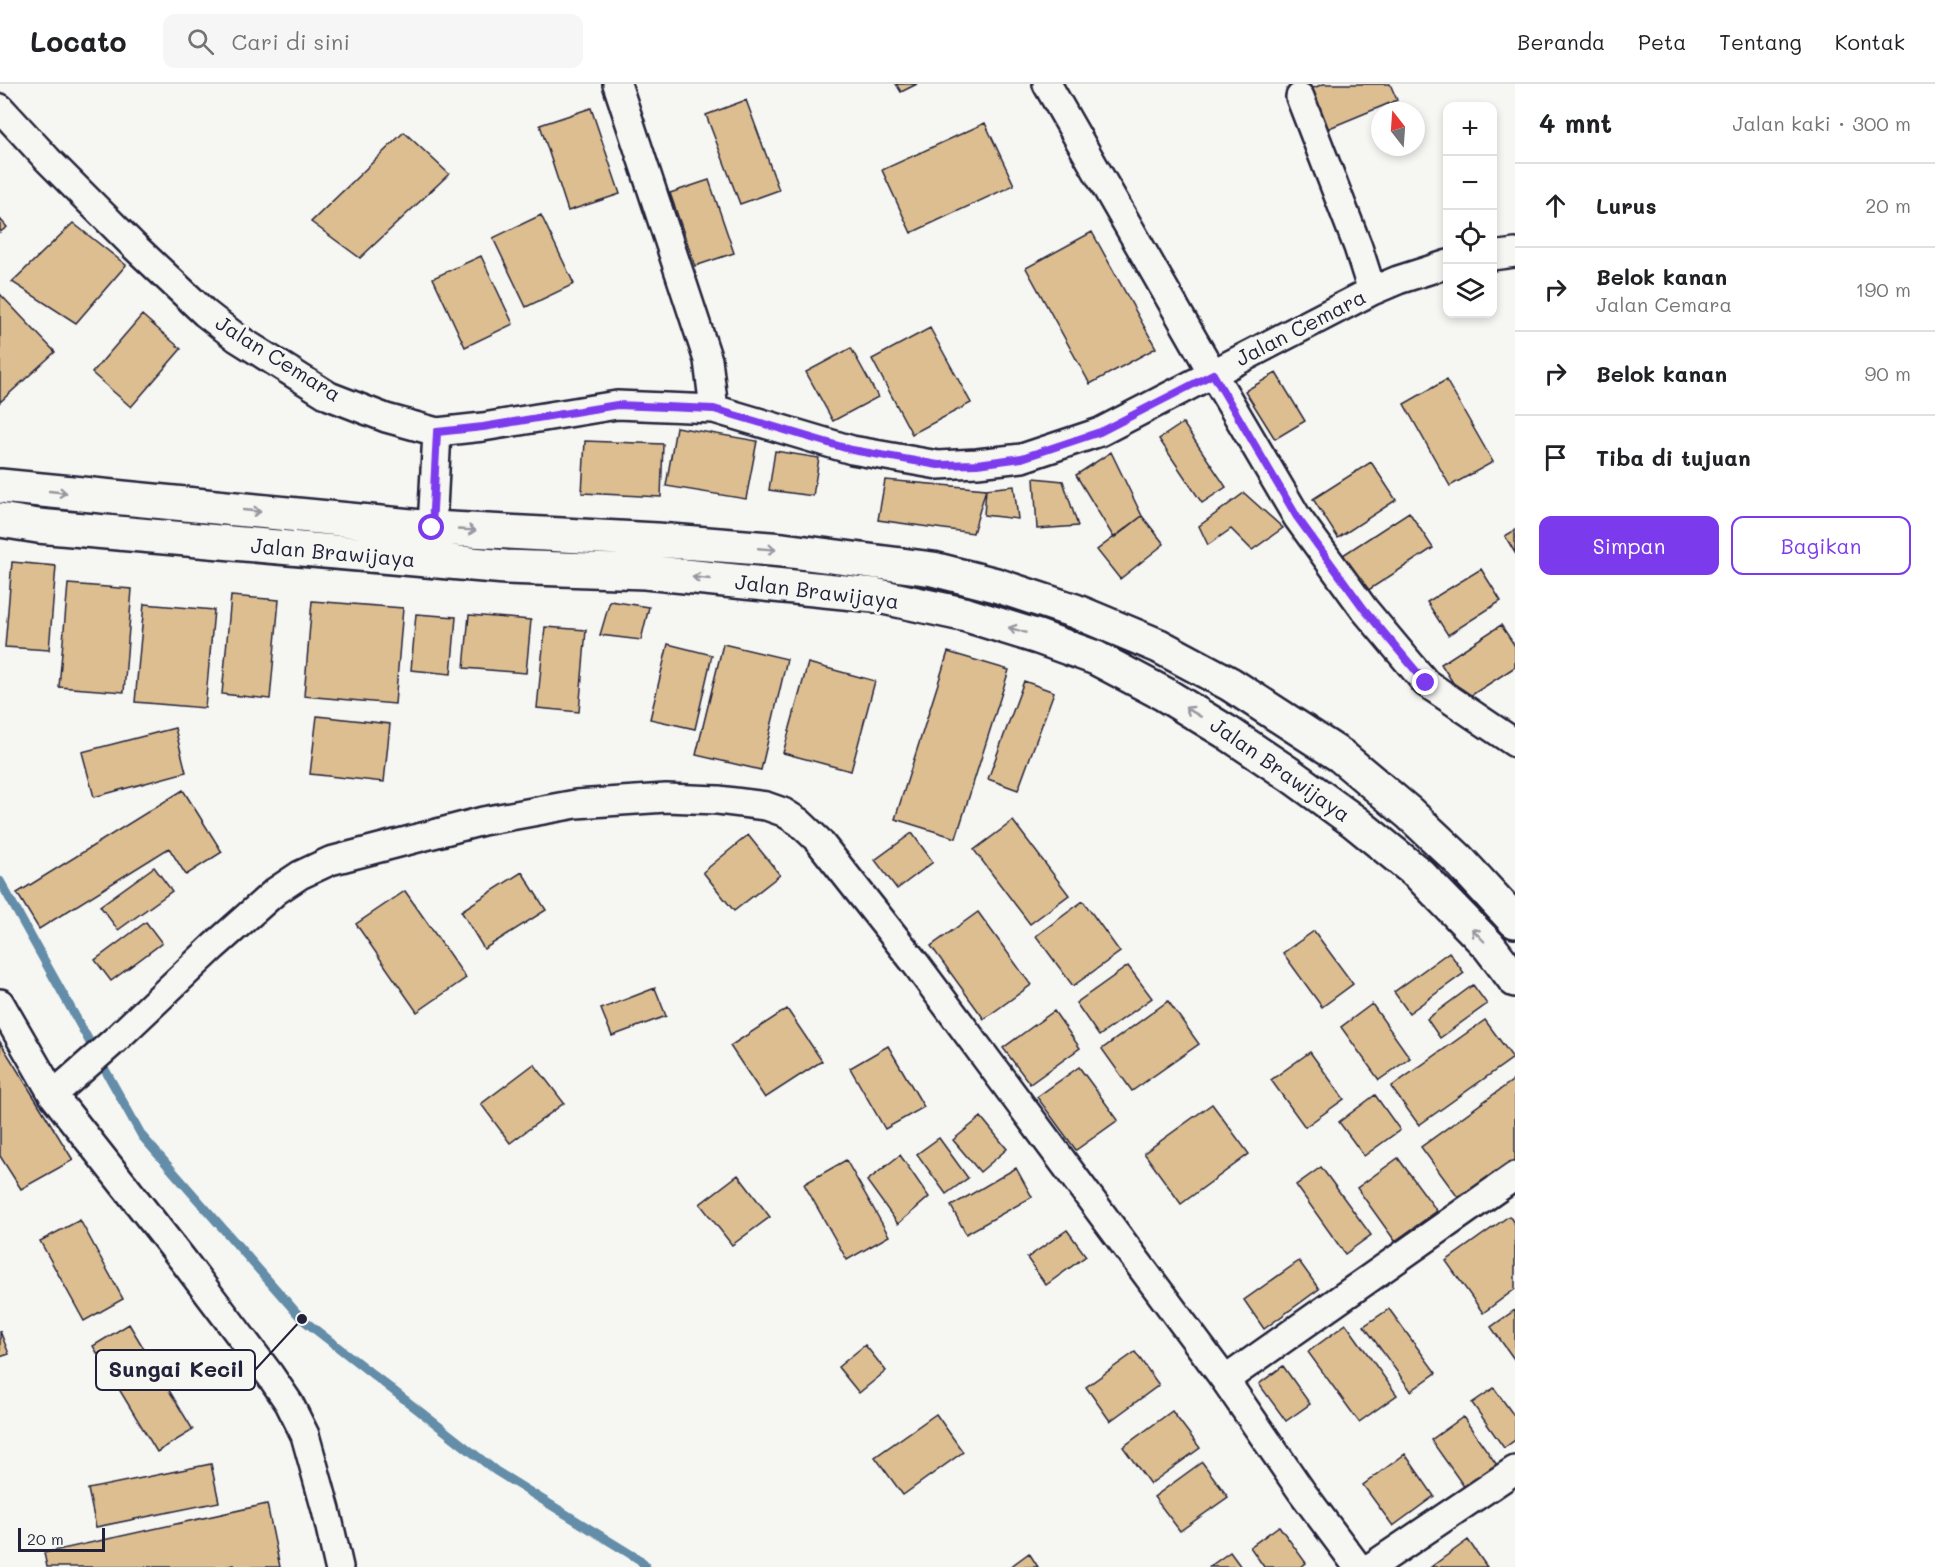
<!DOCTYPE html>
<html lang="id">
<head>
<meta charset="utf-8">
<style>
  body { margin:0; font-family:Mali,sans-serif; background:#f6f6f6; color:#202124 }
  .controls { position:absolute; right:18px; top:18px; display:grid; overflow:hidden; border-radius:12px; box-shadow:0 3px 9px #0003 }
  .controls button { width:54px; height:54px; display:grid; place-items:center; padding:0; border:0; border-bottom:2px solid #e0e0e0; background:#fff; color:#202124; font:30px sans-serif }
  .compass { position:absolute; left:1371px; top:18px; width:54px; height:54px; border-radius:50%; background:#fff; box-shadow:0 3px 9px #0003; rotate:343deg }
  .scale { position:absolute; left:18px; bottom:15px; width:87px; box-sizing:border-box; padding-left:6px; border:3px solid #22223b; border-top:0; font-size:16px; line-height:21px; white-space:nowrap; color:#22223b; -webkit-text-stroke:4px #f6f6f2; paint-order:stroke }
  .stop { position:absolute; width:18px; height:18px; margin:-14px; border:4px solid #7c3aed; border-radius:50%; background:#fff }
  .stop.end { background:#7c3aed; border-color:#fff; box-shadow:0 2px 6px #0008 }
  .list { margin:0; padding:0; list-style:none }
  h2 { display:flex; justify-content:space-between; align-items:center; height:78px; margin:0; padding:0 24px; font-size:26px }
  h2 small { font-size:20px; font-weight:400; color:#757577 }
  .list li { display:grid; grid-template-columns:39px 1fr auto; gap:18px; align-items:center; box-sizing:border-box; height:84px; padding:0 24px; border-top:2px solid #e0e0e0 }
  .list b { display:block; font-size:22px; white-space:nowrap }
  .list p { margin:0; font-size:20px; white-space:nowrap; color:#757577 }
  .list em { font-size:20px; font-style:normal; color:#757577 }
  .actions { display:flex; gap:12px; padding:18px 24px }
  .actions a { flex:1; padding:14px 0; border:2px solid #7c3aed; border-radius:12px; text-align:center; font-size:21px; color:#7c3aed }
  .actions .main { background:#7c3aed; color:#fff }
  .icon { flex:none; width:33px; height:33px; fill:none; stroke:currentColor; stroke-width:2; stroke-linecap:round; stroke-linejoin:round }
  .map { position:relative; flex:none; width:1515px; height:1483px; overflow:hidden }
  header { display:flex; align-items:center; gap:36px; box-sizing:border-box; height:84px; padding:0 30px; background:#fff; border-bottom:2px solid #e0e0e0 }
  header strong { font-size:28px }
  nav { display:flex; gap:33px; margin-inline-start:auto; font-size:21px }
  .search { width:420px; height:54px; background:#f6f6f6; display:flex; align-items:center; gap:15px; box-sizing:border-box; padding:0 21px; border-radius:12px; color:#757577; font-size:22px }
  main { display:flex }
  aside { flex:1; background:#fff }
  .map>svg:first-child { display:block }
</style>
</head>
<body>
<header>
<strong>Locato</strong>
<div class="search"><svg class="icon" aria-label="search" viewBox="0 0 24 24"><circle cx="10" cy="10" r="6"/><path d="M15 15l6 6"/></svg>Cari di sini</div>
<nav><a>Beranda</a><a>Peta</a><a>Tentang</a><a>Kontak</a></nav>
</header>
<main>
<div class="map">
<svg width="1515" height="1483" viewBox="0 0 1515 1483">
  <rect width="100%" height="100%" fill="#f6f6f2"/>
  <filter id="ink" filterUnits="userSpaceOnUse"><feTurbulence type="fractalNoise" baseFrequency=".0167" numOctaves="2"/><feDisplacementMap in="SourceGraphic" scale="12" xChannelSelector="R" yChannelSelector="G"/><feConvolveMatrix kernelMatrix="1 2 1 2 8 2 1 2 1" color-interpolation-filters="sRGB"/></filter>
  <g filter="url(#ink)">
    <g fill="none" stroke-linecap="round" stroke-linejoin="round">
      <path stroke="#648da8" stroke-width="9" d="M0 797 142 1052 302 1235 496 1387 640 1476 646 1483"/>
    </g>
    <path fill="#ddbe90" stroke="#22223b" stroke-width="1.5" d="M896 0H917L901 8Z
      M1323 0H1390L1397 16 1327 45 1311 5Z
      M746 16 779 106 740 120 706 31Z
      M591 24 620 110 568 127 540 41Z
      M985 39 1014 101 911 149 882 86Z
      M404 48 449 90 360 174 311 138Z
      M709 96 734 169 695 182 670 109Z
      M541 131 574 200 526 223 493 154Z
      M0 135 7 143 0 148Z
      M73 139 126 181 76 239 12 198Z
      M1092 148 1156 264 1090 300 1026 184Z
      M481 172 513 240 465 263 433 194Z
      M0 210 55 268 0 318Z
      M142 231 181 265 131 323 92 289Z
      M930 244 971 319 912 350 872 275Z
      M851 264 878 313 833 337 806 288Z
      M1276 289 1305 337 1275 355 1245 307Z
      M1446 296 1493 378 1450 402 1404 320Z
      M1183 339 1226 403 1202 419 1159 355Z
      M676 343 757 357 746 415 666 402Z
      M585 357 663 360 661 413 582 409Z
      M775 367 819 374 813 412 769 406Z
      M1111 368 1142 432 1114 454 1076 391Z
      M1371 378 1396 416 1338 454 1313 415Z
      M1034 394 1063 397 1078 442 1037 445Z
      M885 396 986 405 973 449 878 436Z
      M1014 402 1018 435 984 431 986 405Z
      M1244 409 1283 444 1252 466 1231 445 1208 461 1199 442Z
      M1409 428 1433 464 1367 507 1343 471Z
      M1142 432 1164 460 1120 495 1097 466Z
      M1515 446V469L1505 452Z
      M12 478 56 482 49 566 5 563Z
      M1481 485 1501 517 1448 551 1427 518Z
      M68 500 132 505 124 608 59 603Z
      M231 512 279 516 270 615 222 610Z
      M312 517 403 524 395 620 304 612Z
      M610 517 649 523 641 556 600 551Z
      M144 520 214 526 205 624 135 618Z
      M416 530 456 533 451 590 411 586Z
      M469 531 531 536 526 589 464 584Z
      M1501 541 1515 562V583L1464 616 1441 580Z
      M545 543 586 546 579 628 537 624Z
      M668 560 712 571 695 645 650 635Z
      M723 560 787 575 761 686 696 671Z
      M948 568 1009 586 956 754 895 735Z
      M808 579 875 597 851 687 783 669Z
      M1024 597 1054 608 1018 706 988 695Z
      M317 632 390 640 384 698 310 690Z
      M175 644 186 688 94 713 82 668Z
      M183 706 222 768 186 791 169 764 39 845 17 809Z
      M1013 737 1069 811 1030 840 974 766Z
      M912 749 933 778 897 805 875 776Z
      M748 751 780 791 734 827 703 788Z
      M154 783 172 807 118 846 100 822Z
      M522 788 546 826 484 865 461 827Z
      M405 807 466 894 417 928 356 840Z
      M1083 817 1120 868 1073 902 1036 852Z
      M978 828 1031 901 984 935 931 862Z
      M146 838 162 859 111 897 95 876Z
      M1314 847 1353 900 1322 923 1283 869Z
      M1449 868 1464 889 1409 929 1394 908Z
      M1128 882 1152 914 1099 952 1076 919Z
      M1473 901 1487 920 1440 954 1427 935Z
      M655 904 666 932 612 952 601 925Z
      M1168 917 1199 960 1132 1007 1102 965Z
      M1372 920 1410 974 1379 996 1341 943Z
      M787 925 822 977 765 1014 730 962Z
      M1054 927 1080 964 1030 1000 1003 964Z
      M1485 936 1513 974 1419 1041 1391 1003Z
      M0 958 73 1076 21 1105 0 1072Z
      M888 962 924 1023 885 1045 850 984Z
      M1310 968 1344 1015 1305 1043 1271 996Z
      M534 980 564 1019 510 1059 481 1020Z
      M1079 983 1118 1036 1076 1066 1037 1013Z
      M1515 995V1081L1462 1119 1421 1063Z
      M1375 1011 1400 1046 1364 1072 1339 1038Z
      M1212 1020 1249 1070 1181 1120 1144 1069Z
      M981 1033 1007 1065 980 1088 953 1056Z
      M939 1054 968 1094 946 1110 917 1070Z
      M900 1071 929 1113 898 1140 867 1097Z
      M1398 1074 1437 1127 1395 1157 1357 1104Z
      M846 1076 889 1152 847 1176 804 1100Z
      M1321 1083 1371 1151 1345 1170 1296 1101Z
      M1016 1084 1032 1113 966 1150 951 1122Z
      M738 1091 770 1133 732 1161 700 1120Z
      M1509 1132 1515 1140V1205L1483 1229 1446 1177Z
      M80 1136 123 1215 84 1237 40 1157Z
      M1067 1146 1086 1172 1046 1201 1027 1174Z
      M1299 1177 1319 1205 1264 1245 1244 1216Z
      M1389 1225 1436 1289 1411 1307 1364 1242Z
      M1515 1226V1274L1514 1275 1491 1243Z
      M129 1240 193 1346 157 1368 93 1262Z
      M1346 1240 1397 1311 1359 1338 1308 1268Z
      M0 1247 9 1270 0 1273Z
      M865 1261 886 1287 859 1309 838 1283Z
      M1135 1268 1159 1301 1110 1337 1086 1303Z
      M1283 1282 1310 1320 1286 1337 1259 1300Z
      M1494 1304 1515 1333V1356L1504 1364 1472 1319Z
      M1172 1327 1200 1364 1150 1400 1123 1363Z
      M936 1330 963 1368 903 1411 875 1373Z
      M1463 1333 1497 1381 1465 1404 1431 1356Z
      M1405 1370 1434 1412 1393 1442 1363 1401Z
      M1202 1378 1228 1413 1180 1447 1154 1413Z
      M211 1380 219 1418 96 1443 88 1405Z
      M267 1420 280 1483H234V1481L224 1483H47L44 1469Z
      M1279 1442 1306 1479 1301 1483H1264L1250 1463Z
      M1468 1456 1487 1483H1431Z
      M1230 1468 1241 1483H1209Z
      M1029 1469 1038 1483H1010Z"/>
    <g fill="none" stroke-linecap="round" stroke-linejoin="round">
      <defs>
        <path id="minor" d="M617 0 708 276 714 325
          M1047 0 1213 290 1297 433 1364 525 1426 599 1515 659
          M1300 13 1358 163 1372 207
          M0 24 48 76 135 163 205 229 237 254 329 312 386 334 437 348 483 343 617 321 714 325 852 366 938 381 977 379 1022 374 1100 348 1372 207 1398 196 1448 180
          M1492 172 1515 169
          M432 444 437 348
          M0 919 53 1011 183 1176 270 1291 289 1319 305 1351 326 1426 339 1483
          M53 1011 114 957 213 863 276 807 300 791 330 777 483 737 576 720 666 714 718 716 766 722 783 728 799 738 818 756 916 880 1225 1296 1302 1408 1358 1483
          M1225 1296 1515 1092
          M1371 1483 1515 1386"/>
        <path id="highway" d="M0 402 432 444 657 456 783 466 933 485 996 501 1075 527 1159 562 1230 600 1341 672 1409 729 1457 774 1515 837
          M0 436 38 442 506 483 645 488 874 511 967 531 1038 553 1096 574 1164 610 1228 649 1289 690 1355 738 1419 790 1489 862 1515 896"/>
      </defs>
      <use href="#minor" stroke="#22223b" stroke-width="32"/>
      <use href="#highway" stroke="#22223b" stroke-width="38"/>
      <use href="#minor" stroke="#f6f6f2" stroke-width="27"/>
      <use href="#highway" stroke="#f6f6f2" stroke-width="33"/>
    </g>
    <defs><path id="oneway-shaft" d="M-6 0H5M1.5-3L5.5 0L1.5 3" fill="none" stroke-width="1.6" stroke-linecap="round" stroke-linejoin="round" transform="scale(1.5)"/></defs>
    <g stroke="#9797a0">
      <use href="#oneway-shaft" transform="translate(58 408) rotate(6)"/>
      <use href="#oneway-shaft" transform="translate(252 427) rotate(6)"/>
      <use href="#oneway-shaft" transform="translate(467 446) rotate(3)"/>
      <use href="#oneway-shaft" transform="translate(767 465) rotate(5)"/>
      <use href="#oneway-shaft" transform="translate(701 494) rotate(-174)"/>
      <use href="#oneway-shaft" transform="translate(1017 546) rotate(-163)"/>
      <use href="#oneway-shaft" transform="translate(1193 628) rotate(-149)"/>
      <use href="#oneway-shaft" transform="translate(1478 851) rotate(-134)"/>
    </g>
  </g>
  <g fill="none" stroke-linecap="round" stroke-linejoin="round" filter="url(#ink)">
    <path stroke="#7c3aed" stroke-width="8" d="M432 444 437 348 483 343 617 321 714 325 852 366 938 381 977 380 1022 374 1100 348 1213 290 1297 433 1364 525 1426 599"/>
  </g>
  <g text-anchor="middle" stroke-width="6" stroke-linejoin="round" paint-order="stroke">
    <g font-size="21" fill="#22223b" stroke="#f6f6f2">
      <text transform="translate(1301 244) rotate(-27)" y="7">Jalan Cemara</text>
      <text transform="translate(278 275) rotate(32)" y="7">Jalan Cemara</text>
      <text transform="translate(333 469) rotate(5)" y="7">Jalan Brawijaya</text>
      <text transform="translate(817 508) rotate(7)" y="7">Jalan Brawijaya</text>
      <text transform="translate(1280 686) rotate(35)" y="7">Jalan Brawijaya</text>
    </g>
  </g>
  <path fill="none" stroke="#22223b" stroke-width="2" d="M302 1235L255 1286"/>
  <circle fill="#22223b" stroke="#f6f6f2" stroke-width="2" cx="302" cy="1235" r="6"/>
  <rect fill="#f6f6f2" stroke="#22223b" stroke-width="2" x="96" y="1266" width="159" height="40" rx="6"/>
  <g font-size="22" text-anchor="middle" font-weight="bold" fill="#22223b">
    <text x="176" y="1293">Sungai Kecil</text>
  </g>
</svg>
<div class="controls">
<button>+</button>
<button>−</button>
<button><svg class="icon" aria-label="locate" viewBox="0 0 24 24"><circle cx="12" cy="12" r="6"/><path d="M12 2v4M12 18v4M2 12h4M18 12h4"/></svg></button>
<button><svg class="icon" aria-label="layers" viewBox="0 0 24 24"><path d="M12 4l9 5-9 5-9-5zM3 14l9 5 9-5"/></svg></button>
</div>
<svg class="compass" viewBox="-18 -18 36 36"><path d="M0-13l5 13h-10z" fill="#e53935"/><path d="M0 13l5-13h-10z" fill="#757577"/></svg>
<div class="scale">20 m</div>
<div class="stop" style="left:432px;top:444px"></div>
<div class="stop end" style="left:1426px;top:599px"></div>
</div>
<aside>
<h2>4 mnt<small>Jalan kaki · 300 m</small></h2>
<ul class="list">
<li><svg class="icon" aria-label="ahead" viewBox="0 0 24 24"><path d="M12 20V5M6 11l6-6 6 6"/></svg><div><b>Lurus</b></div><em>20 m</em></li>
<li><svg class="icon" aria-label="right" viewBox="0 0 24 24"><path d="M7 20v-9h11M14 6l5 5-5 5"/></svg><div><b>Belok kanan</b><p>Jalan Cemara</p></div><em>190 m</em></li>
<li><svg class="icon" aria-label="right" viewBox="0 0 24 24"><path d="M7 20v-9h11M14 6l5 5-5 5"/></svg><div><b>Belok kanan</b></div><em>90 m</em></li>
<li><svg class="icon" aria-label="arrive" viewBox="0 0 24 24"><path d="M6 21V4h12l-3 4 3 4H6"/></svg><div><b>Tiba di tujuan</b></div></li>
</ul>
<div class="actions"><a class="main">Simpan</a><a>Bagikan</a></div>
</aside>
</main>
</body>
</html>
